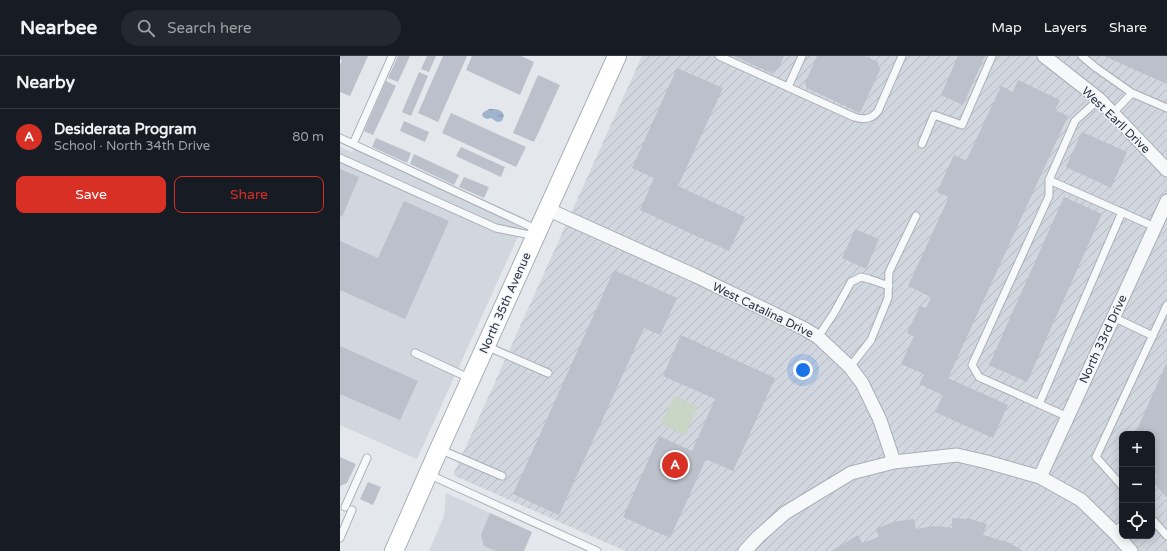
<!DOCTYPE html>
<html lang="en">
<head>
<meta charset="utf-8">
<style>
  body { margin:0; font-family:"Varela Round",sans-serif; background:#242831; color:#f1f3f6 }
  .controls { position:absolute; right:12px; bottom:12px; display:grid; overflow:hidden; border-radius:8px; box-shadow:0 2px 10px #0003 }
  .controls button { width:36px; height:36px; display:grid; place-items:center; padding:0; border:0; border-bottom:1px solid #363941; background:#171b24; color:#f1f3f6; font:20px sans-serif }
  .you { position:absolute; left:463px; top:314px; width:14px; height:14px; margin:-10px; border:3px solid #fff; border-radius:50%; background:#1a73e8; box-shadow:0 0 0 6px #1a73e833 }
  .badge { display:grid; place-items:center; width:26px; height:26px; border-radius:50%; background:#d93025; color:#fff; font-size:13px; font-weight:700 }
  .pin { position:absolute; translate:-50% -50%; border:2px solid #fff; box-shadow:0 1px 4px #0006 }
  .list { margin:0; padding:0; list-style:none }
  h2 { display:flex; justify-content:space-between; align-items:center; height:52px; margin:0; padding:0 16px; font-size:17px }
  h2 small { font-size:13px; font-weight:400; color:#9ea1a6 }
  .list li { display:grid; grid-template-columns:26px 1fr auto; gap:12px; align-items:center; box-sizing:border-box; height:56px; padding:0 16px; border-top:1px solid #363941 }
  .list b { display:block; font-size:15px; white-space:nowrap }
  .list p { margin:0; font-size:13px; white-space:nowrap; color:#9ea1a6 }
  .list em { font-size:13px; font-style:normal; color:#9ea1a6 }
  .actions { display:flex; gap:8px; padding:12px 16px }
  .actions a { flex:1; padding:9px 0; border:1px solid #d93025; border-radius:8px; text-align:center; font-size:14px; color:#d93025 }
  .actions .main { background:#d93025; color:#fff }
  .icon { flex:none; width:22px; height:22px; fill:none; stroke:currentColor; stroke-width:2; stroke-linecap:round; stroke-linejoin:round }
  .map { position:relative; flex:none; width:827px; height:495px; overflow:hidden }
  header { display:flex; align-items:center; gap:24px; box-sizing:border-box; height:56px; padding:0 20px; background:#171b24; border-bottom:1px solid #363941 }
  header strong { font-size:19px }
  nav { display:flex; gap:22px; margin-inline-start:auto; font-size:14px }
  .search { width:280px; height:36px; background:#242831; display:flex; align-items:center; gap:10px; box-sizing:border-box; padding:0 14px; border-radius:22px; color:#9ea1a6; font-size:15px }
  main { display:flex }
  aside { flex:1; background:#171b24 }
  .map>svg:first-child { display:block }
</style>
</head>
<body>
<header>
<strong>Nearbee</strong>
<div class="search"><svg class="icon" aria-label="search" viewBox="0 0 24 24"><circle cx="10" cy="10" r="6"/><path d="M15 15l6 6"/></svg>Search here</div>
<nav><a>Map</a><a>Layers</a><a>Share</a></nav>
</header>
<main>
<aside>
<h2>Nearby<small></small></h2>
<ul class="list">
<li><span class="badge">A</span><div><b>Desiderata Program</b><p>School · North 34th Drive</p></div><em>80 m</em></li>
</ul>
<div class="actions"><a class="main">Save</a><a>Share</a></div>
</aside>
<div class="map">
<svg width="827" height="495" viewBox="0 0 827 495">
  <defs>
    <pattern id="industrial-furrows" width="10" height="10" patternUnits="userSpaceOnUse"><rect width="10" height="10" fill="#d2d6de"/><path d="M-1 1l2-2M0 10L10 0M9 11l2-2" fill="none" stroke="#b4b8c0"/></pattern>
    <pattern id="water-ripples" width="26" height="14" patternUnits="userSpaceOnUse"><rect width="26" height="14" fill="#9fb4cc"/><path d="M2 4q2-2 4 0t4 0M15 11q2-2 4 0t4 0" fill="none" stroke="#8293a7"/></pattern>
  </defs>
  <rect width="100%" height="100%" fill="#e4e7ec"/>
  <path fill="#d2d6de" d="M16 87 186 163 77 403 0 369V91L12 96Z
    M106 437 192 476 184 495H89L104 460Z"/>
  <path fill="url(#industrial-furrows)" fill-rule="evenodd" d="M302 0H827V495H285L113 419ZM782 378H812V480H782Z"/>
  <path fill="#c9d6c5" d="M334 340 358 351 345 379 321 368Z"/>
  <path fill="url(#water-ripples)" d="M149 53C156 53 161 53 164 59L162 65 157 66 151 62 147 63 143 61 142 58 144 56Z"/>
  <path fill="#bbc0ca" d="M0 0H28L10 40 0 36V9L2 4 0 3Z
    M58 0H70L58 26 48 22Z
    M87 0H96L89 16 81 13Z
    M103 0H127L98 66 78 57Z
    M132 0H181L194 6 180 39 126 14Z
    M394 0H444L439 12 431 17Z
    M477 0H525L538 6 540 14 520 57 467 32 465 27Z
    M618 0H645L623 49 601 39Z
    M764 0H827V28Z
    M337 12 383 32 338 130 405 161 389 195 300 154 314 122 292 112Z
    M79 16 88 20 71 60 62 56Z
    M198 19 220 29 194 86 173 77Z
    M678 24 720 44 715 54 728 60 608 322 668 349 653 382 595 356 603 339 579 328 584 318 561 308 574 280 567 277 580 250 586 252 591 241 568 230 609 141 597 136 614 99 626 105 661 30 673 36Z
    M46 25 56 30 33 79 24 75Z
    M111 57 186 91 176 111 102 77Z
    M64 65 89 76 85 86 60 75Z
    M742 76 787 96 771 132 726 111Z
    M36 82 71 97 67 107 32 91Z
    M121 91 165 111 161 121 116 100Z
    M74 98 119 119 114 129 70 108Z
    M0 113 19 121 2 161 0 160Z
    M124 121 149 131 144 142 119 131Z
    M724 141 762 158 687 326 649 309Z
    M64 145 109 165 65 263 0 234V185L38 202Z
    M515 173 539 183 526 213 502 202Z
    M274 214 337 242 320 279 304 272 219 459 173 438Z
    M341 279 435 322 393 415 366 403 330 482 283 461 319 380 352 395 375 343 323 320Z
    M0 290 78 325 60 364 0 338Z
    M827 306V442L812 425V424L817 420 812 415V378H795Z
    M0 401 16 408 7 427 0 430Z
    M28 426 41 431 33 449 20 443Z
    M150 457 192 476 184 495H156L144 490 141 479Z
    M612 462 627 463V462L647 468 643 479 670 487 683 495H491L518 479 522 487 539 481 536 473 553 466 574 463 576 473 595 470 612 472Z"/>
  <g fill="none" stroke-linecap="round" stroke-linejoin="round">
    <defs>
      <path id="lane" d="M379 0 514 61C523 64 531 64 538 55L562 0
        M742 0 755 11 792 37
        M448 31 462 0
        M772 58 792 37 827 52
        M0 82 198 174
        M13 88 52 0
        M582 88 594 59 622 69 652 0
        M0 102 156 172 195 180
        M709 124 815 171
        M773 261 813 280
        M478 281 494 257 511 226 521 221 529 223 549 230
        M146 290 208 317
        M75 297 131 323
        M510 311 531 284 548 242 549 216 576 160
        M699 348 782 156
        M728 361 639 321 632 309 709 140V124L735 65 759 43
        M99 393 162 420
        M88 418 257 495
        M782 430 756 401 827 249
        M5 451 27 402
        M812 463 827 480
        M774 476 782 469
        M0 482 12 454"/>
      <path id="street" d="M704 0 759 43 827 114
        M207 153 356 220 463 272 478 281 510 311 522 327 540 364 554 406
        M700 421 827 145
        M405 495 418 481 445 457 511 417 554 406 617 399 647 406 700 421 741 444 774 476 791 495"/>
      <path id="secondary" d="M54 495 99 393 277 0"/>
    </defs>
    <use href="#lane" stroke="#a9aeb7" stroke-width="9"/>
    <use href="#street" stroke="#a9aeb7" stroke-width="15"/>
    <use href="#secondary" stroke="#a9aeb7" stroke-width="20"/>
    <use href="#lane" stroke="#f7f8fa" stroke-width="7"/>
    <use href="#street" stroke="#f7f8fa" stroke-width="13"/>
    <use href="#secondary" stroke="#fff" stroke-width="18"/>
  </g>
  <g text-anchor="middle" stroke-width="3" stroke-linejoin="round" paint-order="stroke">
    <g font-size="12" fill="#2b3445" stroke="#f4f6f9">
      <text transform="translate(776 64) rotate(44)" y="4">West Earll Drive</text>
      <text transform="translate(165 247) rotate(-66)" y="4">North 35th Avenue</text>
      <text transform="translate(423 254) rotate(26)" y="4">West Catalina Drive</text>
      <text transform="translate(763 283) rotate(-65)" y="4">North 33rd Drive</text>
    </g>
  </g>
</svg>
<div class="controls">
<button>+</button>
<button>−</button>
<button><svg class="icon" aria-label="locate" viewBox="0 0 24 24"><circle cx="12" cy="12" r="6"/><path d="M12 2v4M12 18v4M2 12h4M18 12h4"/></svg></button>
</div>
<div class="you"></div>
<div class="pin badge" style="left:335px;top:409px">A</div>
</div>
</main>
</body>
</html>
